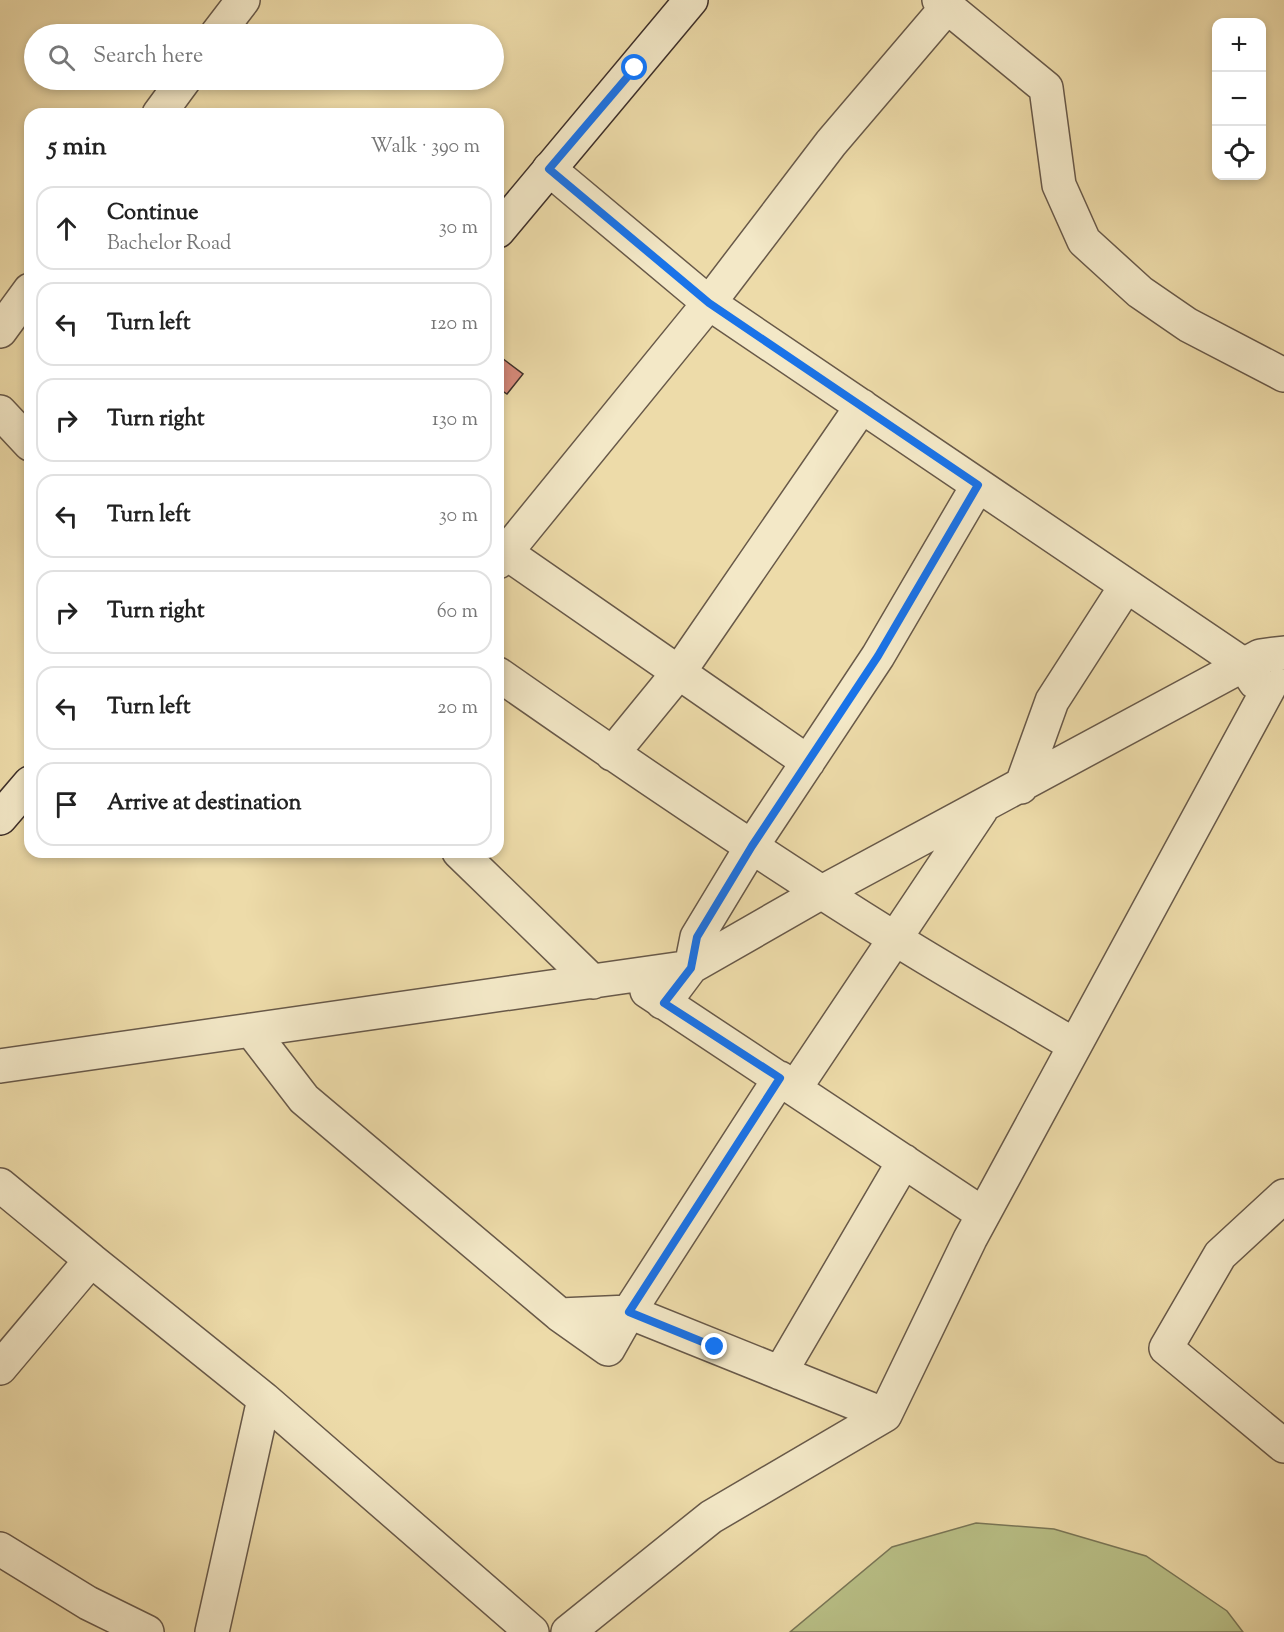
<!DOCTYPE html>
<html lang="en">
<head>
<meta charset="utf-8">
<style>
  body { margin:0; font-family:"Sorts Mill Goudy",serif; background:#f2f2f2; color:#222 }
  .controls { position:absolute; right:18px; top:18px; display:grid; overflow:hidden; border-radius:12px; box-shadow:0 3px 9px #0003 }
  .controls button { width:54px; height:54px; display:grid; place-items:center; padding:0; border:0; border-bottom:2px solid #e0e0e0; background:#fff; color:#222; font:30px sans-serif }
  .stop { position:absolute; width:18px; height:18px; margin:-14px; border:4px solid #1a73e8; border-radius:50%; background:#fff }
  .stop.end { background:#1a73e8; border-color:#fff; box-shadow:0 2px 6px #0008 }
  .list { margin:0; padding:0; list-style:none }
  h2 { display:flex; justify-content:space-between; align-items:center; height:78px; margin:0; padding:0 24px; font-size:26px }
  h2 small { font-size:20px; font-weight:400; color:#767676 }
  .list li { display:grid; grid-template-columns:39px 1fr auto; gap:18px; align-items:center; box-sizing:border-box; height:84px; margin:0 12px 12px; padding:0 12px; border:2px solid #e0e0e0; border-radius:18px }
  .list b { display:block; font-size:22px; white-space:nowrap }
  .list p { margin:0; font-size:20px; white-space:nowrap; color:#767676 }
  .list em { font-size:20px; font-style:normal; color:#767676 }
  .icon { flex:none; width:33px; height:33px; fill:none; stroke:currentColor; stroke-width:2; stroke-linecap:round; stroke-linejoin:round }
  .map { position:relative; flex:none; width:1284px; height:1632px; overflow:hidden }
  .search { position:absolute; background:#fff; box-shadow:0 3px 9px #0003; left:24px; top:24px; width:480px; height:66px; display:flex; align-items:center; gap:15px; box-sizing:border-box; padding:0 21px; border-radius:33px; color:#767676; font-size:22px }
  .panel { position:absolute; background:#fff; box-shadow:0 3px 9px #0003; left:24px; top:108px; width:480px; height:750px; border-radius:18px }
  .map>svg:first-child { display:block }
</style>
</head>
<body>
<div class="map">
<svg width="1284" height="1632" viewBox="0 0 1284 1632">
  <rect width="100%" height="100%" fill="#eddba9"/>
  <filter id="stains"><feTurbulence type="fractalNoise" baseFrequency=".00333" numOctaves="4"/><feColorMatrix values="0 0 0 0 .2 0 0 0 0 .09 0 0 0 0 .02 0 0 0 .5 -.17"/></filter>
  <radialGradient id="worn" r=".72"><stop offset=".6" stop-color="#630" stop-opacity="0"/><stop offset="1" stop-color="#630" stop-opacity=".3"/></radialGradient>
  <path fill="#b9c087" stroke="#7a7758" stroke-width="1.5" d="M976 1523 1054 1529 1146 1556 1227 1611 1243 1632H790L892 1547Z"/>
  <path fill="#d98b7d" stroke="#3c2e29" stroke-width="1.5" d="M498 355 523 374 507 394 498 388Z"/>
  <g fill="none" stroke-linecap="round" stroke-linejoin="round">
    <defs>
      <path id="street" d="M939 0 1046 88 1059 185 1084 241 1140 292 1188 325 1284 375
        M217 34 243 0
        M159 114 184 80
        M549 169 709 303 1244 665 1255 682
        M0 331 30 290
        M0 412 30 444
        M505 552 808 762
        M498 562 709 303 831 143 947 7
        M498 674C628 765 759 854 894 938 953 975 1014 1009 1074 1045
        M612 754 679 672 862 406
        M1021 787 1052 701 1126 586
        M459 852 593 982
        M647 991 983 1214
        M662 1002 664 1003 691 967 697 937 752 846 878 656 978 485
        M251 1030 304 1099 560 1315 608 1349 629 1312 885 1415 970 1239 1284 660
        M0 1066 691 967 822 892 1260 656 1284 653
        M795 1088 981 810
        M0 1185 91 1260 0 1368
        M1284 1196 1220 1255 1166 1348 1284 1446
        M91 1260 264 1399 532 1632
        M560 1315 629 1312 780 1078
        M780 1373 904 1161
        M0 1549 88 1603 147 1632
        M212 1632 264 1399
        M568 1632 711 1517 885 1415"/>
      <path id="secondary" d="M498 231 691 0
        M0 818 30 783"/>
    </defs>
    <use href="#street" stroke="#685949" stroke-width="36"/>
    <use href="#secondary" stroke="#3c2e29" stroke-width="36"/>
    <use href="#street" stroke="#f3e8c7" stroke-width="33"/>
    <use href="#secondary" stroke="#f3e8c7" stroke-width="33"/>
  </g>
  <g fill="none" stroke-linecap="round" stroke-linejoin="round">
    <path stroke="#1a73e8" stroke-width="8" d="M635 68 549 169 709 303 978 485 878 656 752 846 697 937 691 968 664 1003 780 1078 629 1312 715 1347"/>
  </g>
  <rect width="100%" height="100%" filter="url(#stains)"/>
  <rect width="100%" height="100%" fill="url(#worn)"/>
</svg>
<div class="controls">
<button>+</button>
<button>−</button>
<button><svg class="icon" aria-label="locate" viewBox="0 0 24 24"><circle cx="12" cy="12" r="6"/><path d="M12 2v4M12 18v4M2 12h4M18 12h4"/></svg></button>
</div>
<div class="stop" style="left:635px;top:68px"></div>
<div class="stop end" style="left:715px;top:1347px"></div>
<div class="search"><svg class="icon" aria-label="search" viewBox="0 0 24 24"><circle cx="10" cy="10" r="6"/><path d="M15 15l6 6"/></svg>Search here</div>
<section class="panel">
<h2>5 min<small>Walk · 390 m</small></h2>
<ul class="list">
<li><svg class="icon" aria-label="ahead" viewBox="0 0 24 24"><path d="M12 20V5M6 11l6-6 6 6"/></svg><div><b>Continue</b><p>Bachelor Road</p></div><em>30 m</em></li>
<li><svg class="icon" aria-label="left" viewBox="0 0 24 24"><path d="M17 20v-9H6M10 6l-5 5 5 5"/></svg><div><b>Turn left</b></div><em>120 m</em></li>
<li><svg class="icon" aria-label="right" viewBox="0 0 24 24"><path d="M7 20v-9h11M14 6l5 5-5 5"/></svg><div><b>Turn right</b></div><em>130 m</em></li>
<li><svg class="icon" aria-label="left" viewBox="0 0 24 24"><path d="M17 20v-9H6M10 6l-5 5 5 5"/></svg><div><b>Turn left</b></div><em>30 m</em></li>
<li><svg class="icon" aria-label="right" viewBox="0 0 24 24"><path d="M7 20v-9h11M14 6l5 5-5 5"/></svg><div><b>Turn right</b></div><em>60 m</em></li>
<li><svg class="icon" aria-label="left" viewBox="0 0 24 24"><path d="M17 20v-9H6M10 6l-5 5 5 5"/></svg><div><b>Turn left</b></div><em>20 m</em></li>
<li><svg class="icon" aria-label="arrive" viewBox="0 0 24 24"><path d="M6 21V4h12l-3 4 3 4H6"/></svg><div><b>Arrive at destination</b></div></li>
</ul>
</section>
</div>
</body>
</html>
